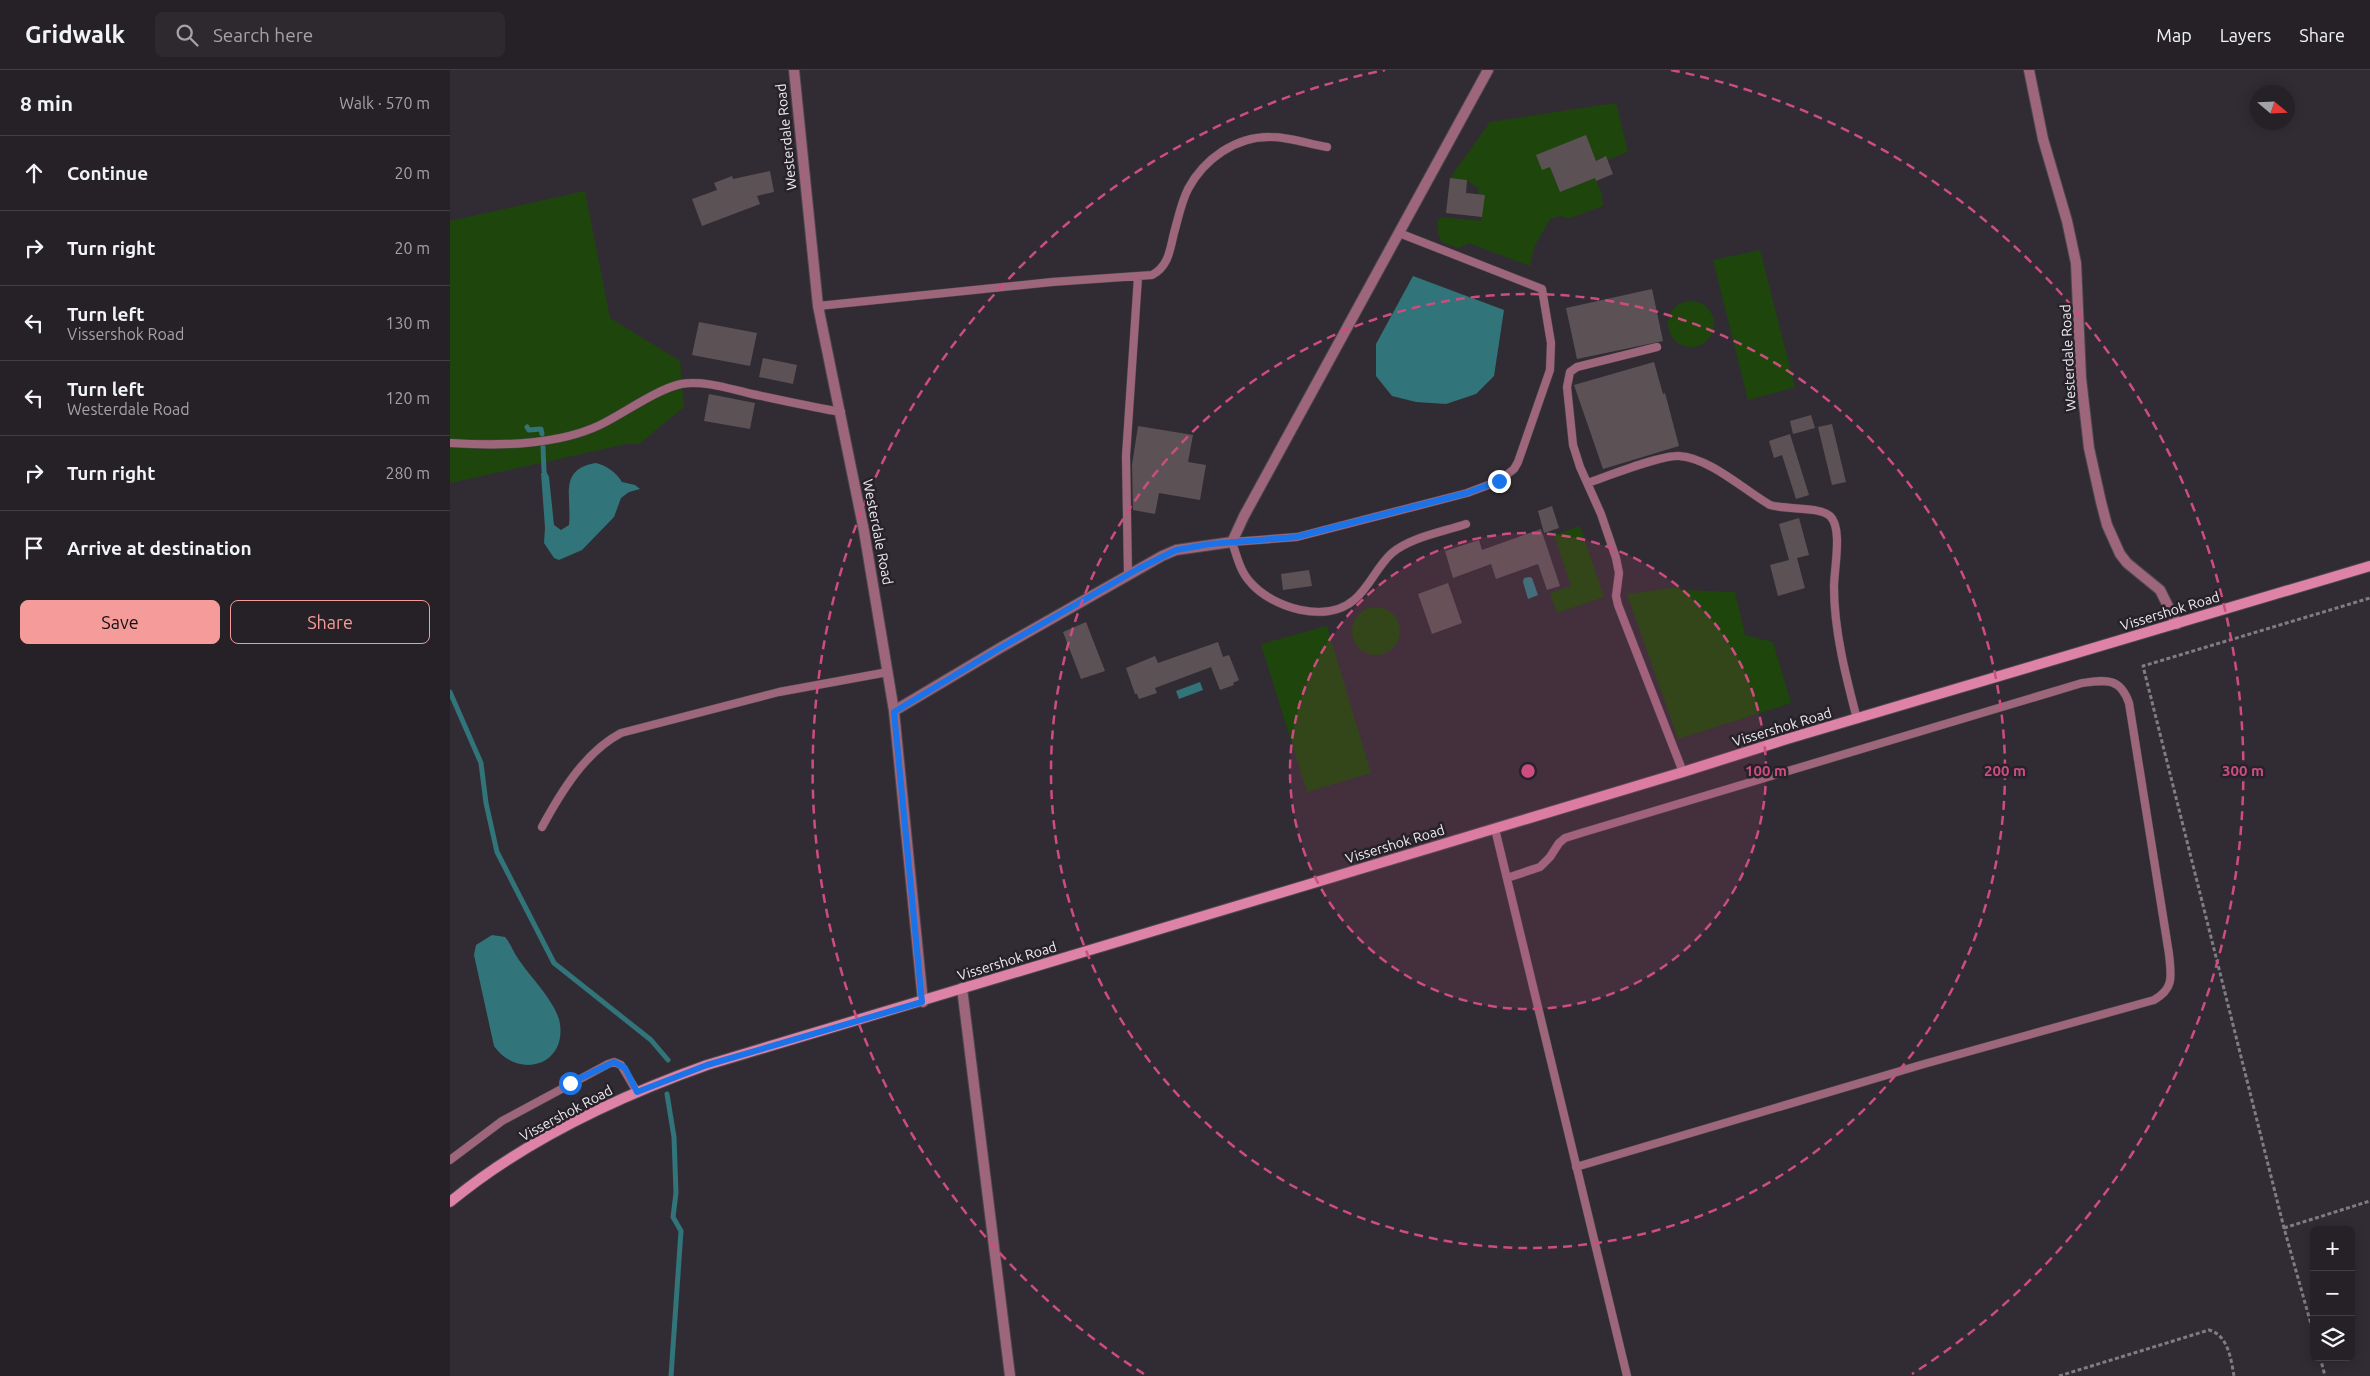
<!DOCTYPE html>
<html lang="en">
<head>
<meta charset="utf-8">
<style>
  body { margin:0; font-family:Ubuntu,sans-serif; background:#2d292e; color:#f1f3f6 }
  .controls { position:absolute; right:15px; bottom:15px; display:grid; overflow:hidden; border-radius:8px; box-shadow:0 2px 12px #0003 }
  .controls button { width:45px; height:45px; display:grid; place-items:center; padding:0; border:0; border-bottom:1px solid #423e43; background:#252126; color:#f1f3f6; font:25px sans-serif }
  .compass { position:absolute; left:1800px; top:15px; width:45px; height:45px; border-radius:50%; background:#252126; box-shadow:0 2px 12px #0003; rotate:109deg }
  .stop { position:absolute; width:15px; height:15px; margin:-11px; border:4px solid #1a73e8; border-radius:50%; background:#fff }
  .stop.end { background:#1a73e8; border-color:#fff; box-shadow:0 1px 5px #0008 }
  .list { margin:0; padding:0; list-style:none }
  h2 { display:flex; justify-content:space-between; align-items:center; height:65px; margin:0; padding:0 20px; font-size:21px }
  h2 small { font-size:16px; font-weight:400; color:#a3a3a7 }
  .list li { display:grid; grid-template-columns:32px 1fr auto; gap:15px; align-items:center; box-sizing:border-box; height:75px; padding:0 20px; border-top:1px solid #423e43 }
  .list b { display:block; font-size:19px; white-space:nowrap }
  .list p { margin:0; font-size:16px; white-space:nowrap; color:#a3a3a7 }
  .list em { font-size:16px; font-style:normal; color:#a3a3a7 }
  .actions { display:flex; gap:10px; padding:15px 20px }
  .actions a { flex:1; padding:11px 0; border:1px solid #f59b99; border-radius:8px; text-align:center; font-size:18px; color:#f59b99 }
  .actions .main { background:#f59b99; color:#111 }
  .icon { flex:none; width:28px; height:28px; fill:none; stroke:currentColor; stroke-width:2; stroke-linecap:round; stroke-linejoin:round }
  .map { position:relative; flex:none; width:1920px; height:1306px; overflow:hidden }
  header { display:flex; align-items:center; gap:30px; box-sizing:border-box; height:70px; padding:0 25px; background:#252126; border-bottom:1px solid #423e43 }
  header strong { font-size:24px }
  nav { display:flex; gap:28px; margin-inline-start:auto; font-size:18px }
  .search { width:350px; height:45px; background:#2d292e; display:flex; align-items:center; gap:12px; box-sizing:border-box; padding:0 18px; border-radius:8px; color:#a3a3a7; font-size:19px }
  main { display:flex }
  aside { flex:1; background:#252126 }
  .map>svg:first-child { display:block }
</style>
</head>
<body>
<header>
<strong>Gridwalk</strong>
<div class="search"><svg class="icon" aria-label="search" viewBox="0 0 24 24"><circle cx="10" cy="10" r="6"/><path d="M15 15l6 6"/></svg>Search here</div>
<nav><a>Map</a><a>Layers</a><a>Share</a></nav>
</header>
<main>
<aside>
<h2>8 min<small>Walk · 570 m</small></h2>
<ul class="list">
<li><svg class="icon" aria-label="ahead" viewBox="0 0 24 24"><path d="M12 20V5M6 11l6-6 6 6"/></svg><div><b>Continue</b></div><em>20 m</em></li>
<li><svg class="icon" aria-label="right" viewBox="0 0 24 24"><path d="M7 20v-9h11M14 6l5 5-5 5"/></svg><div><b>Turn right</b></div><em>20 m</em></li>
<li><svg class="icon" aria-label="left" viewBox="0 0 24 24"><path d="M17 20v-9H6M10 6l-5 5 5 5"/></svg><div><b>Turn left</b><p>Vissershok Road</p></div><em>130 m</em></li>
<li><svg class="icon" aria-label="left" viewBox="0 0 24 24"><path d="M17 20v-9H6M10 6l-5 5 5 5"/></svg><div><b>Turn left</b><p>Westerdale Road</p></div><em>120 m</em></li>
<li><svg class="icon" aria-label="right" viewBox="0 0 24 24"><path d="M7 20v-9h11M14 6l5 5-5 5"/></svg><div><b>Turn right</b></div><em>280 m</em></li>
<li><svg class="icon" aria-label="arrive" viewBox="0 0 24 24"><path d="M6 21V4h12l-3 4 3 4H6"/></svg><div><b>Arrive at destination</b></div></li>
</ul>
<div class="actions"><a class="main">Save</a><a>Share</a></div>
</aside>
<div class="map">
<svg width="1920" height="1306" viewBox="0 0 1920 1306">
  <rect width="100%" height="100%" fill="#312c33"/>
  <path fill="#1e460c" d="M1166 33 1178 82 1157 90 1155 86 1139 93H1108L1102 103 1110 122 1145 108 1152 124 1153 136 1120 148 1110 146 1100 149 1084 177 1080 196 1019 173 1009 178 992 172 988 162V150L992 147 1031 151 1035 125 1028 124 1029 119 1017 110 1000 108 1040 52Z
    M135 121 160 248 230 291 234 337 189 374H176L0 413V151Z
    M1310 180 1345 317 1298 330 1263 190Z
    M1218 254a23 23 0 1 1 46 0a23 23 0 1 1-46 0Z
    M1130 456 1154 527 1107 543 1100 523 1121 516 1104 465Z
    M1229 517 1230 520 1285 522 1295 565 1323 572 1341 633 1228 669 1177 524Z
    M902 561a24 24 0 1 1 48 0a24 24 0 1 1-48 0Z
    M877 556 921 703 857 722 811 574Z"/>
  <path fill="#31747a" d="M963 206 1054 240 1044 306 1026 324 996 334 966 332 942 326 926 306V274Z
    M146 393C157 396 166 402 172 412L185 415 190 419 179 422 171 428 164 447 132 480 109 490 104 488 94 473 95 458 91 403 96 401 99 407 104 455 111 460 119 455C122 426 108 399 146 393Z
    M1079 507 1082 508 1088 525 1078 529 1073 512 1074 508Z
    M750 612 753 620 729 629 726 621Z
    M42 865 55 867C61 874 63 882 69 890 81 908 107 933 110 954 116 997 67 1009 44 976L24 885 26 875Z"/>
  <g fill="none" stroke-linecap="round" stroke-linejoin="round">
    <path stroke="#31747a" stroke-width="5" d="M77 357 79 360 91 359 92 364
      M93 377 94 401
      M0 622 31 693 36 733 47 782 104 893 201 970 218 990
      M217 1024 224 1067 226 1123 223 1147 231 1161 221 1306"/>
  </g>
  <path fill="#5c5255" d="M1136 65 1146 91 1156 86 1163 104 1146 111 1145 108 1110 122 1100 97 1092 100 1086 85Z
    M320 101 324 122 307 126 310 134 252 156 242 129 267 120 264 113 282 106 283 109Z
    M1000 108 1017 110 1016 123 1035 125 1032 147 996 143Z
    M1202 219 1213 271 1127 289 1116 238Z
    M249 252 307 263 300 296 242 285Z
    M313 288 347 295 343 314 309 307Z
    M1204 292 1213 324 1215 323 1229 376 1153 399 1124 315Z
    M259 324 305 333 300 359 254 351Z
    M1361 345 1365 358 1343 364 1340 351Z
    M1382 354 1396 412 1382 415 1368 357Z
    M688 356 743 365 738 392 756 395 750 430 709 423 705 444 683 440 682 395Z
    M1340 364 1359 425 1346 429 1332 385 1324 388 1319 371Z
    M1102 436 1109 458 1094 463 1088 441Z
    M1349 448 1359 485 1347 488 1355 518 1328 526 1320 495 1339 490 1329 454Z
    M1091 459 1110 516 1097 520 1088 494 1046 509 1041 494 1003 508 995 481 1029 470 1032 480Z
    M859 500 862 516 833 520 831 504Z
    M998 513 1012 553 982 564 968 524Z
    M636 552 655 601 631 609 613 562Z
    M768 572 773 587 779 585 789 610 783 613 784 615 770 620 761 597 705 618 707 623 689 629 687 624H685L676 598 705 586 708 593Z"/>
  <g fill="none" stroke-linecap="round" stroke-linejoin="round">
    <defs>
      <path id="lane" d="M949 163 1092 219 1101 273 1100 300 1068 392 1064 399 1049 411 1017 423 847 467 782 472C787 486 790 502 801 513 823 538 876 554 904 530 920 517 927 496 942 483 961 467 993 462 1016 454
        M368 236 602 212 702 205C719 196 720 179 724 163 728 149 731 133 738 119 754 89 786 66 821 67 839 67 859 74 877 77
        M1207 277 1127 297 1120 302 1117 317 1123 375 1130 397 1151 444 1166 488 1169 503 1166 526 1168 535 1233 702
        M0 373C47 376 106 376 150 355 173 344 207 319 231 314 254 310 280 319 302 324 331 330 361 337 391 342
        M1138 413C1158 406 1210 385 1229 386 1260 388 1294 420 1320 435 1336 440 1368 436 1380 446 1393 458 1384 499 1384 517 1384 561 1396 607 1407 649
        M678 505 676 386 688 207
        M92 757C111 722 135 682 171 663L329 622 438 602
        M1045 759 1177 1306
        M1057 808 1090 797 1100 787 1109 773 1115 768 1131 763 1632 613C1656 610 1670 607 1679 633L1719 884C1721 905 1725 918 1704 930L1474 994 1126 1097
        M0 1090 52 1051 158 994 164 992 171 995 187 1022"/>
      <path id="street" d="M344 0 368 236 414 461 444 641 473 932
        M1579 0 1593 69 1617 151 1626 193 1631 308 1639 378 1651 432 1657 455 1670 484 1677 493 1710 520 1727 554
        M444 641 550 578 712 486 726 480 782 472 794 446 1038 0
        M512 918 560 1306"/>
      <path id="secondary" d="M0 1132C75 1070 167 1027 257 995L1233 702 1337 669 1920 496"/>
    </defs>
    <use href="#lane" stroke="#4c474e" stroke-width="9"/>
    <use href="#street" stroke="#4c474e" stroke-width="12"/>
    <use href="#secondary" stroke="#4c474e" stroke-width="12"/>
    <path stroke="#817c83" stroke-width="3" stroke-dasharray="4 2.5" stroke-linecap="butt" d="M1834 1158 1920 1131
      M1864 1265 1834 1158 1693 596 1920 528
      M1870 1287 1875 1306
      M1609 1306 1759 1260C1778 1265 1781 1289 1784 1306"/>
    <use href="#lane" stroke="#9e667a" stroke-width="8"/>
    <use href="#street" stroke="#9e667a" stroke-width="10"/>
    <use href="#secondary" stroke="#de83a6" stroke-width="10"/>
  </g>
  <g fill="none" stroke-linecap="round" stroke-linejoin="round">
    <path stroke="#1a73e8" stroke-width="6" d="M120 1013 164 992 175 998 187 1022 257 995 472 932 444 642 550 578 688 499 726 480 760 474 846 467 1017 423 1049 411"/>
  </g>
  <circle cx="1078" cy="701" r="238" fill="#cd4d80" fill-opacity=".12"/>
  <g fill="none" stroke="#cd4d80" stroke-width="2.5" stroke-dasharray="9 6">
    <circle cx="1078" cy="701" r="238"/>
    <circle cx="1078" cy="701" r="477"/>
    <path d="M694 1304A715 715 0 0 1 935 0M1221 0A715 715 0 0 1 1462 1304"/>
  </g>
  <g text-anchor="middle" stroke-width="5" stroke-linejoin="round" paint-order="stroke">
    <g font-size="14" fill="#efecf1" stroke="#272229">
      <text transform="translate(336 67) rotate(-96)" y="5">Westerdale Road</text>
      <text transform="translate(1618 288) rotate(-93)" y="5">Westerdale Road</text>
      <text transform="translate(428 462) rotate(79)" y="5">Westerdale Road</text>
      <text transform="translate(1720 541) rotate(-17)" y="5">Vissershok Road</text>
      <text transform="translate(1332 657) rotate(-17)" y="5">Vissershok Road</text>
      <text transform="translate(945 774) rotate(-17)" y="5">Vissershok Road</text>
      <text transform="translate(557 891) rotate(-17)" y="5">Vissershok Road</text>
      <text transform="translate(116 1043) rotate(-28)" y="5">Vissershok Road</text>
    </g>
  </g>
  <circle cx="1078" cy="701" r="8" fill="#cd4d80" stroke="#272229" stroke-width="2.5"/>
  <g font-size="15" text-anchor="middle" font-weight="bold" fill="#cd4d80" stroke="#272229" stroke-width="5" stroke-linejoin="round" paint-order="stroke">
    <text x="1316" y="706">100 m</text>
    <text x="1555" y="706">200 m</text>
    <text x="1793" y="706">300 m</text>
  </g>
</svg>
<div class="controls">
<button>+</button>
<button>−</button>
<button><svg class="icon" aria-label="layers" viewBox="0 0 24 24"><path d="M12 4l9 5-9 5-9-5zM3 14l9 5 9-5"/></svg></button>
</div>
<svg class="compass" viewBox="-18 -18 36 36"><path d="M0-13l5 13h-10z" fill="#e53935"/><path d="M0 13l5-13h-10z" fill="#a3a3a7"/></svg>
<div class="stop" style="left:120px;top:1013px"></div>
<div class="stop end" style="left:1049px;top:411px"></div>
</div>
</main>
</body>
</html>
